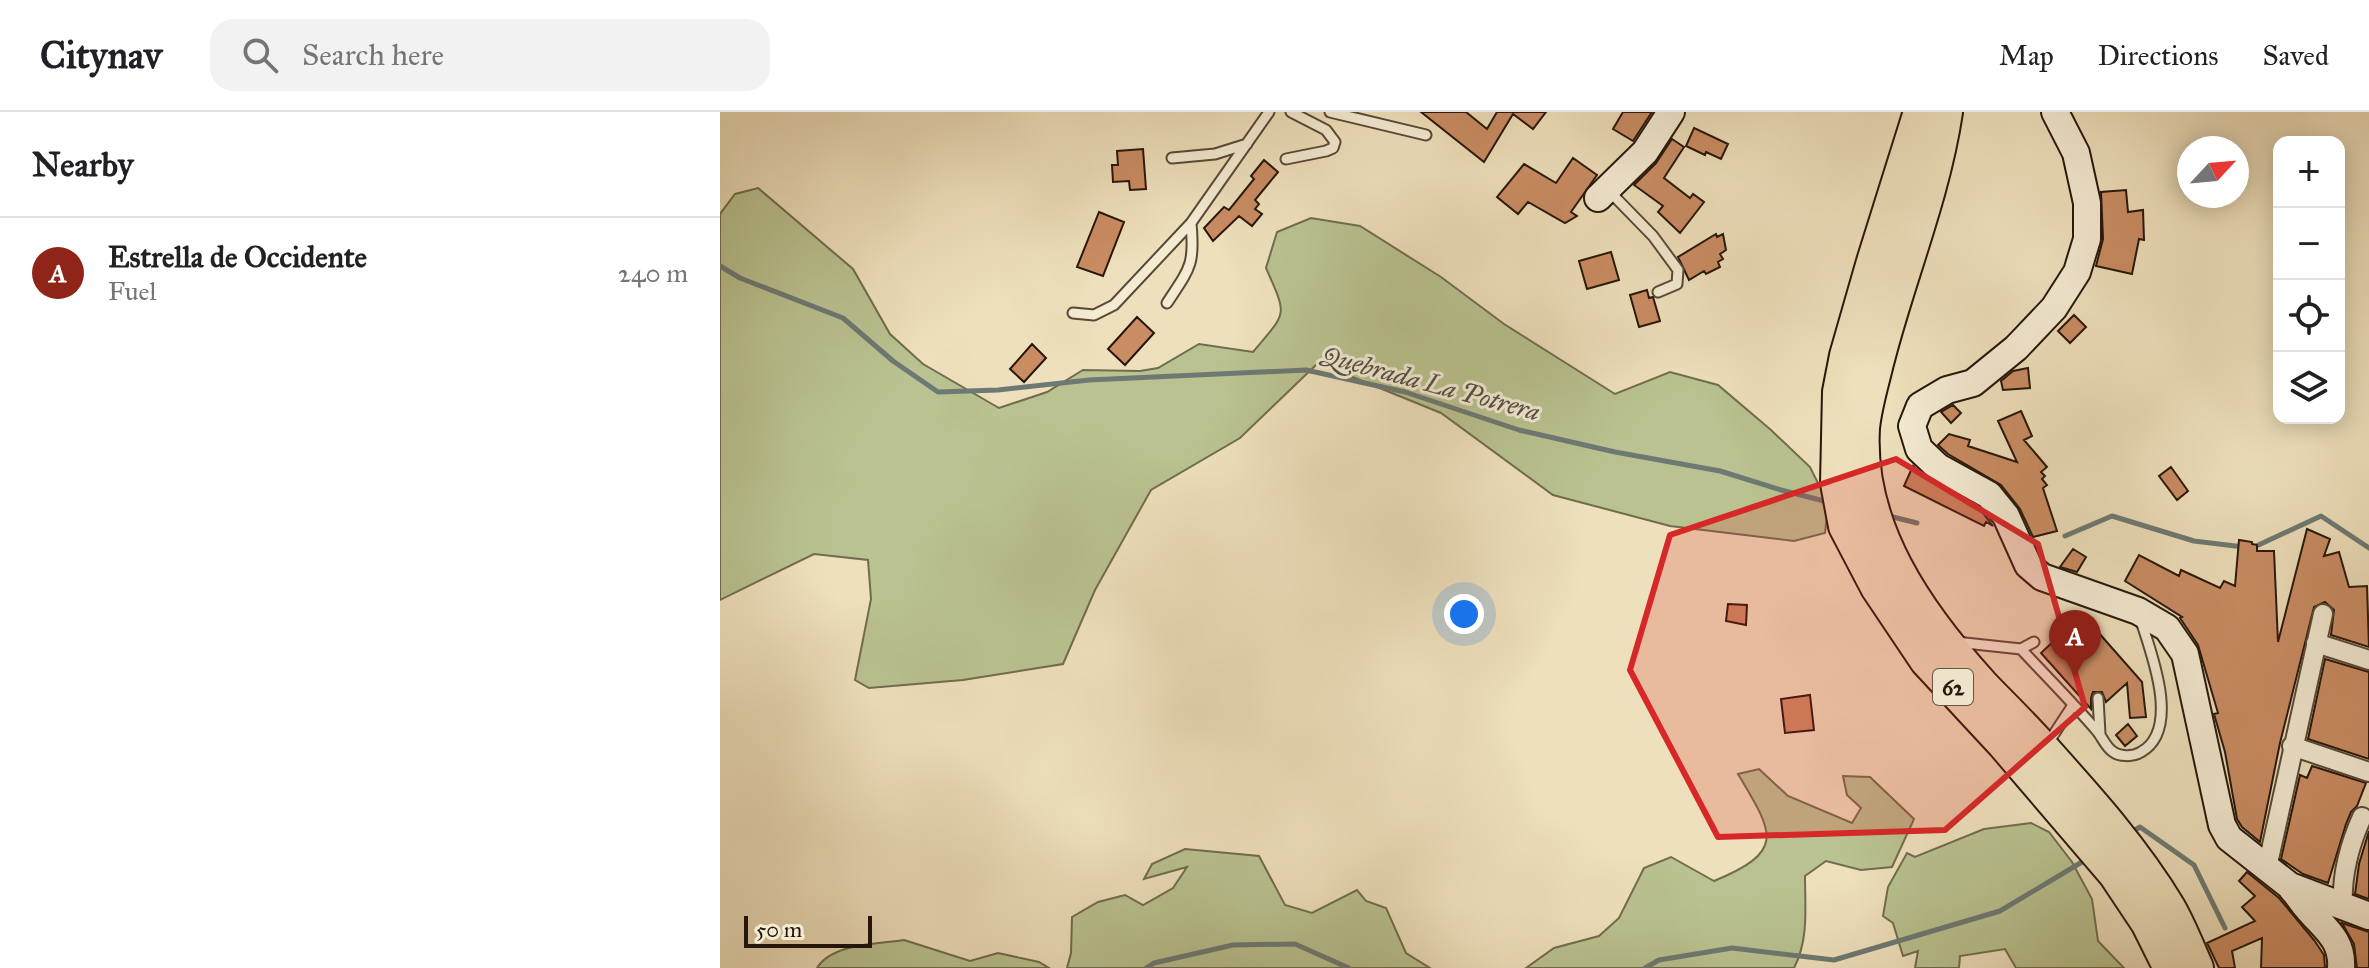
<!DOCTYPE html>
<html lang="en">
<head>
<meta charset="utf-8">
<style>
  body { margin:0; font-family:"IM FELL Great Primer",serif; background:#f2f2f2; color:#202124 }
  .controls { position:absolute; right:24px; top:24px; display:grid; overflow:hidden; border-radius:16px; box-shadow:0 4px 20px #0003 }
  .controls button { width:72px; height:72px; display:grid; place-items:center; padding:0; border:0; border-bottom:2px solid #e0e0e0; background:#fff; color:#202124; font:40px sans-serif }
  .compass { position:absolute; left:1457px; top:24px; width:72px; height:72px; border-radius:50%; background:#fff; box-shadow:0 4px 20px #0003; rotate:64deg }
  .scale { position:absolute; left:24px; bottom:20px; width:128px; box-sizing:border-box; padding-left:8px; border:4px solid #27160b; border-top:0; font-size:22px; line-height:28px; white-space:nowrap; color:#27160b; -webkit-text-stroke:6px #f4ebd3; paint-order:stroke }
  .you { position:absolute; left:744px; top:502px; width:28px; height:28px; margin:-20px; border:6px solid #fff; border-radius:50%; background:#1a73e8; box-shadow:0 0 0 12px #1a73e833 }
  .badge { display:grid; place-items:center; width:52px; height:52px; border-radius:50%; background:#8f2418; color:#fff; font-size:26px; font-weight:700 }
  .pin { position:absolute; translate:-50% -66px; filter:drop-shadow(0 2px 4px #0008) }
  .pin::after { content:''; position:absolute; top:42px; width:28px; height:24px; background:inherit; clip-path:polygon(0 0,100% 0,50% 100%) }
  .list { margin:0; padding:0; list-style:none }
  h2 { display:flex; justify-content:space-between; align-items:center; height:104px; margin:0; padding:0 32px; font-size:34px }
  h2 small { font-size:26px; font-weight:400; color:#757577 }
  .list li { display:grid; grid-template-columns:52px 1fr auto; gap:24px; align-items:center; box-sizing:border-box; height:112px; padding:0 32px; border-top:2px solid #e0e0e0 }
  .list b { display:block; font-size:30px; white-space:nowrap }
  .list p { margin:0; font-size:26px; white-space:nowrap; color:#757577 }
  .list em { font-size:26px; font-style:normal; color:#757577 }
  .icon { flex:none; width:44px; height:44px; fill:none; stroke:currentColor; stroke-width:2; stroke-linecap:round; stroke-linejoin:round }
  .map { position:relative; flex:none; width:1649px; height:856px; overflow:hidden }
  header { display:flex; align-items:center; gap:48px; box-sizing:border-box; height:112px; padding:0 40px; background:#fff; border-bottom:2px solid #e0e0e0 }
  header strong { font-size:38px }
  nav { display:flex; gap:44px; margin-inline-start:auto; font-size:28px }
  .search { width:560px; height:72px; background:#f2f2f2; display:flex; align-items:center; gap:20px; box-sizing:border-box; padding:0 28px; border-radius:24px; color:#757577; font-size:30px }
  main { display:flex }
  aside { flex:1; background:#fff }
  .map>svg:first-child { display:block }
</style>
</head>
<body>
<header>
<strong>Citynav</strong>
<div class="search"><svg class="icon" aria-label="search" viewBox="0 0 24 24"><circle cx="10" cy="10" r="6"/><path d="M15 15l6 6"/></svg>Search here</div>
<nav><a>Map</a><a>Directions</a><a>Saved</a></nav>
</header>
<main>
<aside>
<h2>Nearby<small></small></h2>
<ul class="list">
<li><span class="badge">A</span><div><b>Estrella de Occidente</b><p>Fuel</p></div><em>240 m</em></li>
</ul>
</aside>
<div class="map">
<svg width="1649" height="856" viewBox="0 0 1649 856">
  <rect width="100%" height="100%" fill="#eee0bc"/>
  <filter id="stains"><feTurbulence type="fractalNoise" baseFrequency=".0025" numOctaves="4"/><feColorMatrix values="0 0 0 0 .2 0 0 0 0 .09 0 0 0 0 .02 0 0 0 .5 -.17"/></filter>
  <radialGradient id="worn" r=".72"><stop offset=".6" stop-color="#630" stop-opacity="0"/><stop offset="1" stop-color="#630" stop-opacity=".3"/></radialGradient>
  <path fill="#b9c290" stroke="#706c4e" stroke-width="2" d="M38 76 133 157 170 222 203 252 279 296 327 280 363 258 420 259 438 256 479 232 533 240C567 199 568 206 546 156L557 120 591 106 640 114 721 165 784 212 895 282 950 260 998 273 1051 318 1090 355 1102 379 1107 404 1105 421 1074 429 950 414 833 383 721 301 598 251 520 326 431 378 375 478 343 552 243 568 149 576 135 568 151 487 148 448 94 442 0 488V102L15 82Z
    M1039 657 1068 684 1132 711 1141 696 1127 683 1123 664 1150 665 1194 707 1172 755 1141 758 1106 749 1085 764C1085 795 1089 827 1074 856H806L834 836 879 824 899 806 924 756 951 745 994 769C1067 739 1053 721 1018 662Z
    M1311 711 1329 720 1352 750 1372 787 1378 829 1404 856H1296L1285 837 1240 844 1239 856H1195L1198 839 1183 844 1173 811 1163 804 1168 775 1187 741 1195 745 1264 717Z
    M465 737 539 744 565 793 592 801 637 778 646 789 666 796 686 841 710 856H347L351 841 352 805 378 790 405 783 423 793 453 776 467 755 424 767 432 752Z
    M184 828 250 849 278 841 319 850 329 856H97C112 831 158 832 184 828Z"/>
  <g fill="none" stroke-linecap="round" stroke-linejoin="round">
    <path stroke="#6d7973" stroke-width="5" d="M0 154 20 166 123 206 173 249 218 280 278 278 369 268 586 258 685 280 799 318 895 340 1000 359 1061 378 1108 390
      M1169 404 1197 411
      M1345 424 1392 404 1474 429 1532 436 1601 404 1649 436
      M1410 721 1420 715 1474 753 1505 816
      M426 856 434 851 513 833 575 832 629 856
      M925 856 939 848 1012 836 1114 848 1280 799 1367 747"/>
  </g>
  <path fill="#ca8c63" stroke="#27160b" stroke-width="2" d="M701 0H746L767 17 777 0H826L813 17 793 2 764 50Z
    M903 0H932L913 29 893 17Z
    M974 16 1008 32 1001 47 986 40 985 43 966 34Z
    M952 27 964 35 944 66 970 86 973 82 984 90 960 121 938 100 943 94 914 73 936 51Z
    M423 37 426 77 410 78 409 69 393 70 392 53H398L397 39Z
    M853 46 877 63 851 100 857 104 845 111 808 90 798 102 777 85 804 52 836 71Z
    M544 48 558 60 535 88 539 92 535 97 542 102 532 114 519 104 493 129 484 116 504 95 509 98 534 67 531 64Z
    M1406 78 1408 100 1423 98 1424 128 1419 127 1412 162 1376 154 1383 127 1381 80Z
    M379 100 404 110 383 164 357 155Z
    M996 122 997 125 1003 122 1006 138 1000 142 1003 147 998 150 1000 155 986 162 984 159 969 168 958 145Z
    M891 140 899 168 867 177 859 149Z
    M927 178 929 186 933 185 940 209 919 215 910 183Z
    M1354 203 1366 215 1350 231 1338 219Z
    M417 205 434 221 405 253 388 237Z
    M312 232 326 246 304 270 290 257Z
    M1308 256 1310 276 1283 278 1281 269 1293 259Z
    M1233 293 1241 301 1231 311 1221 300Z
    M1301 299 1312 324 1304 328 1327 355 1321 360 1325 364 1322 367 1327 373 1323 376 1337 419 1313 425 1300 397 1281 373 1228 342 1218 333 1229 322 1250 328 1248 334 1297 350 1278 309Z
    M1193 354 1210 369 1259 396 1273 414 1266 410 1264 414 1184 374Z
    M1451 355 1468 379 1457 388 1439 364Z
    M1587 417 1610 427 1604 444 1619 440 1629 475 1647 474 1649 535 1611 523 1614 498 1605 490 1594 495 1560 631 1540 730 1522 715 1517 707 1505 640 1494 602 1498 601 1478 533 1460 506 1462 505 1405 469 1419 443 1459 464 1461 458 1500 476 1504 469 1515 474 1519 428 1532 430V432L1537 433V439H1554L1558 530Z
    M1353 437 1366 445 1357 460 1340 455Z
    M1008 492 1027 493 1026 513 1006 509Z
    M1352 517 1378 520 1422 570 1426 605 1410 606 1407 571 1386 590 1382 580H1373L1371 586V597L1321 541 1336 527 1349 541Z
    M1605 547 1649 560V647L1588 627Z
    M1090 583 1094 618 1065 621 1061 587Z
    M1408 612 1417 624 1405 634 1396 623Z
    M1592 654 1646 671 1637 694 1631 700 1626 712 1608 771 1583 762 1561 747 1580 663 1587 666Z
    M1649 719V787L1635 782 1639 752Z
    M1527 760 1559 786 1594 828 1604 843 1605 856H1541L1542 826 1512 839 1515 856H1499L1487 831 1535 809 1522 795 1535 784 1519 769Z
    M1622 811 1649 820V856H1637L1634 832Z"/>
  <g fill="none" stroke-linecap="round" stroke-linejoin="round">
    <defs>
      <path id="lane" d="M610 0 706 23
        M452 46 495 42 527 32
        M566 47 606 39 613 36 615 30 606 18 571 0
        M890 80 933 124 958 158 957 172 938 180
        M447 191C470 156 475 153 471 111
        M353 201 374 203 394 193 471 111 549 0
        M1236 530 1301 537C1326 564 1353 591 1377 619 1382 625 1386 635 1392 639 1399 645 1413 645 1421 640 1462 617 1430 538 1420 506
        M1301 537 1314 530
        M1378 586 1380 622
        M1328 631 1353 593"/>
      <path id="street" d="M1596 531 1649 548
        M1572 634 1649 660
        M1547 756 1603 502
        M1623 796C1621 764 1629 734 1642 705"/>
      <path id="secondary" d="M1335 0 1356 41 1367 91V127L1357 160 1334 196 1296 236 1253 271 1227 278 1200 294 1192 314 1199 337 1218 355 1269 383 1286 404 1308 453 1322 465 1418 499 1447 516 1465 542 1502 713 1509 726 1570 774 1649 804
        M878 86 925 40 951 0
        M1572 777C1578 783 1582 791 1588 797 1605 817 1623 828 1621 856"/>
      <path id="highway" d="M1201 0 1154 150 1127 244 1120 280 1118 371 1126 414 1158 475 1207 548 1284 631 1396 762 1428 810 1451 856
        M1225 0C1212 86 1177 167 1156 251 1151 272 1144 294 1142 316 1136 416 1197 502 1261 573 1282 595 1304 616 1324 639 1368 688 1414 739 1448 796 1459 815 1467 836 1476 856"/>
    </defs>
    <use href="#lane" stroke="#594837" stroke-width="13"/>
    <use href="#street" stroke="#594837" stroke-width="22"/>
    <use href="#secondary" stroke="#27160b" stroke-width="30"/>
    <use href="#highway" stroke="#27160b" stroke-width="38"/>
    <use href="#lane" stroke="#f4ebd3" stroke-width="9"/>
    <use href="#street" stroke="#f4ebd3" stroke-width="18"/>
    <use href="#secondary" stroke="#f4ebd3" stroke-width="26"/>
    <use href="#highway" stroke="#eee0bc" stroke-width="34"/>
  </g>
  <path fill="#d62828" fill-opacity="0.2" stroke="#d62828" stroke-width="6" stroke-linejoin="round" d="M1176 347 1318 432 1365 595 1225 718 998 725 910 558 950 423Z"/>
  <g text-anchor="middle" stroke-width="6" stroke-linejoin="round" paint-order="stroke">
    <rect fill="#f4ebd3" stroke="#645647" stroke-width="2" x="1213" y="557" width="40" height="36" rx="6"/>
    <g font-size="22" font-weight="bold" fill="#27160b">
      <text x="1233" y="583">62</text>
    </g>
    <g font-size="26" font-style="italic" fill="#505048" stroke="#f4ebd3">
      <text transform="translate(711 271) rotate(15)" y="9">Quebrada La Potrera</text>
    </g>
  </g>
  <rect width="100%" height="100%" filter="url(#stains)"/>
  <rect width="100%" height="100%" fill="url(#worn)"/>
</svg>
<div class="controls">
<button>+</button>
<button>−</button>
<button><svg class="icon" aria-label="locate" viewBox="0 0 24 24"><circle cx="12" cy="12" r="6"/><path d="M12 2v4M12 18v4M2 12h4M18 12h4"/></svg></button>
<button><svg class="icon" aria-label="layers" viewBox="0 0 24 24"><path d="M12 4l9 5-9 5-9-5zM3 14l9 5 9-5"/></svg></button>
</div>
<svg class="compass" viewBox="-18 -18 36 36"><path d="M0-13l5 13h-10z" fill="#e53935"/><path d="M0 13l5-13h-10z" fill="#757577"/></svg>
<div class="scale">50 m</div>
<div class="you"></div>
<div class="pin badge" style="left:1355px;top:564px">A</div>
</div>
</main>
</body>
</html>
